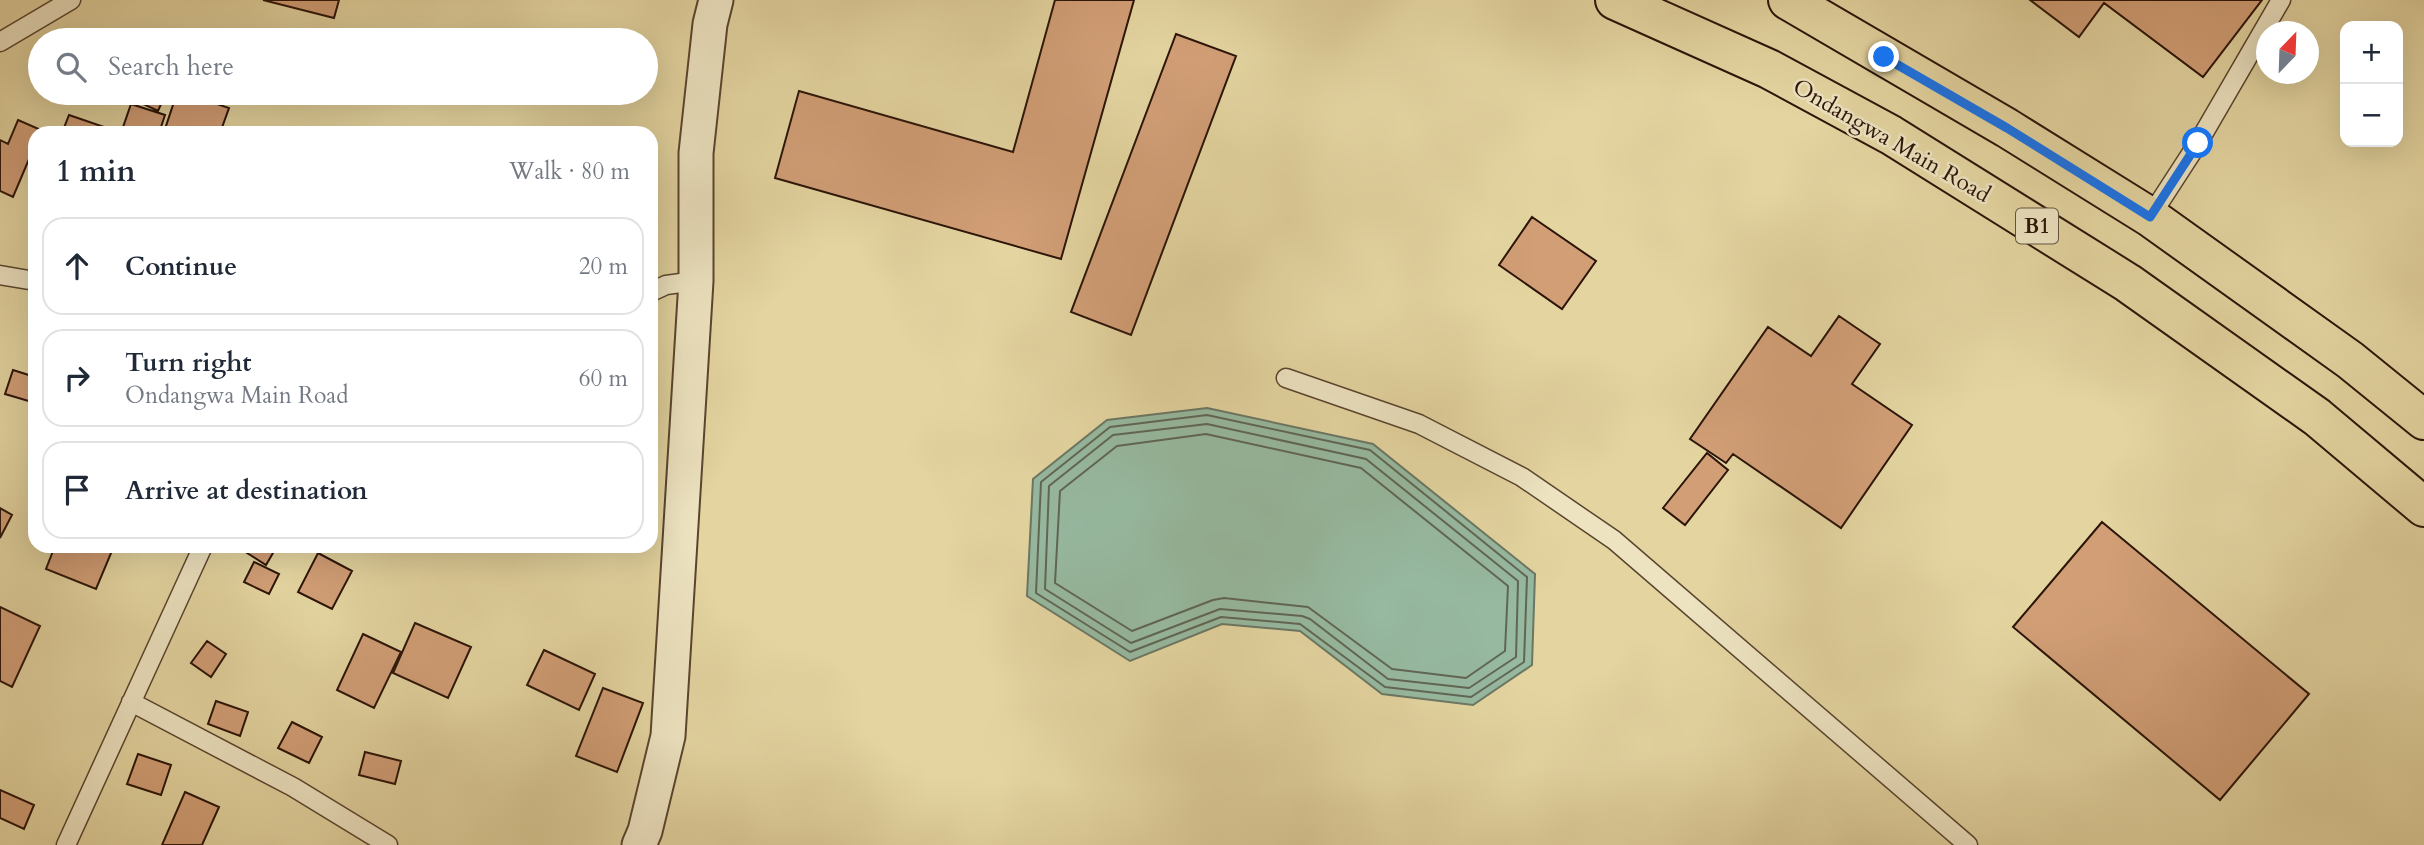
<!DOCTYPE html>
<html lang="en">
<head>
<meta charset="utf-8">
<style>
  body { margin:0; font-family:Cardo,serif; background:#f2f2f3; color:#1f2937 }
  .controls { position:absolute; right:21px; top:21px; display:grid; overflow:hidden; border-radius:14px; box-shadow:0 7px 28px #0002 }
  .controls button { width:63px; height:63px; display:grid; place-items:center; padding:0; border:0; border-bottom:2px solid #e0e1e3; background:#fff; color:#1f2937; font:35px sans-serif }
  .compass { position:absolute; left:2256px; top:21px; width:63px; height:63px; border-radius:50%; background:#fff; box-shadow:0 7px 28px #0002; rotate:23deg }
  .stop { position:absolute; width:21px; height:21px; margin:-16px; border:5px solid #1a73e8; border-radius:50%; background:#fff }
  .stop.end { background:#1a73e8; border-color:#fff; box-shadow:0 2px 7px #0008 }
  .list { margin:0; padding:0; list-style:none }
  h2 { display:flex; justify-content:space-between; align-items:center; height:91px; margin:0; padding:0 28px; font-size:30px }
  h2 small { font-size:23px; font-weight:400; color:#747a83 }
  .list li { display:grid; grid-template-columns:46px 1fr auto; gap:21px; align-items:center; box-sizing:border-box; height:98px; margin:0 14px 14px; padding:0 14px; border:2px solid #e0e1e3; border-radius:21px }
  .list b { display:block; font-size:26px; white-space:nowrap }
  .list p { margin:0; font-size:23px; white-space:nowrap; color:#747a83 }
  .list em { font-size:23px; font-style:normal; color:#747a83 }
  .icon { flex:none; width:38px; height:38px; fill:none; stroke:currentColor; stroke-width:2; stroke-linecap:round; stroke-linejoin:round }
  .map { position:relative; flex:none; width:2424px; height:845px; overflow:hidden }
  .search { position:absolute; background:#fff; box-shadow:0 7px 28px #0002; left:28px; top:28px; width:630px; height:77px; display:flex; align-items:center; gap:18px; box-sizing:border-box; padding:0 24px; border-radius:38px; color:#747a83; font-size:26px }
  .panel { position:absolute; background:#fff; box-shadow:0 7px 28px #0002; left:28px; top:126px; width:630px; height:427px; border-radius:21px }
  .map>svg:first-child { display:block }
</style>
</head>
<body>
<div class="map">
<svg width="2424" height="845" viewBox="0 0 2424 845">
  <rect width="100%" height="100%" fill="#e3d4a0"/>
  <filter id="stains"><feTurbulence type="fractalNoise" baseFrequency=".00286" numOctaves="4"/><feColorMatrix values="0 0 0 0 .2 0 0 0 0 .09 0 0 0 0 .02 0 0 0 .5 -.17"/></filter>
  <radialGradient id="worn" r=".72"><stop offset=".6" stop-color="#630" stop-opacity="0"/><stop offset="1" stop-color="#630" stop-opacity=".3"/></radialGradient>
  <path fill="#96b9a0" stroke="#6b7763" stroke-width="2" d="M1207 408 1373 444 1535 574 1532 665 1473 705 1382 694 1300 631 1222 624 1130 661 1027 596 1033 479 1107 420Z"/>
  <g fill="none" stroke-linecap="round" stroke-linejoin="round">
    <path stroke="#606654" stroke-width="2" d="M1207 415 1370 450 1527 577 1524 662 1471 697 1385 687 1300 624 1221 617 1130 652 1036 593 1041 482 1110 427Z
      M1207 424 1366 459 1518 581 1516 657 1469 688 1388 679 1310 619 1302 616 1220 609 1131 643 1045 589 1049 486 1113 435Z
      M1206 434 1361 468 1508 586 1505 651 1466 678 1392 669 1308 607 1224 598 1213 600 1132 631 1055 583 1060 491 1117 446Z"/>
  </g>
  <path fill="#d19e76" stroke="#2b1408" stroke-width="2" d="M263 0H339L334 18Z
    M1055 0H1134L1061 259 775 178 799 91 1013 152Z
    M2030 0H2262L2203 77 2104 3 2079 37Z
    M1176 34 1236 56 1131 335 1071 312Z
    M125 93H166L158 111 124 95Z
    M177 93H185L229 108 220 133H175L165 129Z
    M131 104 165 115 159 133H121Z
    M69 115 110 129 108 133H62Z
    M18 120 41 130 40 133H35V145L13 197 0 191V140L8 144Z
    M1532 217 1596 261 1562 309 1499 265Z
    M1839 316 1880 344 1852 384 1912 425 1841 528 1733 454 1726 463 1690 439 1768 327 1811 356Z
    M13 370 35 377V393L32 402 5 394Z
    M1707 453 1728 470 1685 525 1663 508Z
    M0 508 12 515 0 538Z
    M2102 522 2309 694 2220 800 2013 627Z
    M55 546H114L96 589 46 569Z
    M248 546H277L266 565 244 551Z
    M318 553 352 571 332 609 298 592Z
    M254 562 279 574 269 594 244 582Z
    M0 607 40 626 12 687 0 681Z
    M415 623 471 647 448 698 393 673Z
    M363 634 401 652 374 708 337 690Z
    M207 641 226 654 211 677 191 663Z
    M544 650 595 674 579 710 527 685Z
    M603 688 643 703 617 772 576 756Z
    M216 701 248 712 240 736 208 724Z
    M292 722 322 737 309 763 278 748Z
    M365 752 401 761 395 784 359 775Z
    M138 754 171 765 161 795 127 784Z
    M0 790 34 805 24 829 0 818Z
    M185 792 219 807 202 845H162Z"/>
  <g fill="none" stroke-linecap="round" stroke-linejoin="round">
    <defs>
      <path id="service" d="M0 42 71 0
        M2150 217 2198 143 2281 0
        M0 275 35 281
        M651 292 666 285 696 281
        M1286 378 1419 424 1522 477 1614 540 1968 845
        M131 702 293 787 388 845
        M66 845 203 546"/>
      <path id="minor" d="M639 845 645 831 668 736 696 281V153L710 24 716 0"/>
      <path id="primary" d="M1615 0 1769 69 1891 135 2128 283 2317 417 2424 507
        M1788 0 2007 128 2150 217 2350 360 2424 420"/>
    </defs>
    <use href="#service" stroke="#59442e" stroke-width="21"/>
    <use href="#minor" stroke="#59442e" stroke-width="37"/>
    <use href="#primary" stroke="#2b1408" stroke-width="42"/>
    <use href="#service" stroke="#ede3c1" stroke-width="18"/>
    <use href="#minor" stroke="#ede3c1" stroke-width="33"/>
    <use href="#primary" stroke="#e3d4a0" stroke-width="38"/>
  </g>
  <g fill="none" stroke-linecap="round" stroke-linejoin="round">
    <path stroke="#1a73e8" stroke-width="9" d="M1884 57 2007 128 2150 217 2198 143"/>
  </g>
  <g text-anchor="middle" stroke-width="5" stroke-linejoin="round" paint-order="stroke">
    <rect fill="#ede3c1" stroke="#655240" stroke-width="2" x="2016" y="208.5" width="42" height="35" rx="5"/>
    <g font-size="21" font-weight="bold" fill="#2b1408">
      <text x="2037" y="233">B1</text>
    </g>
    <g font-size="23" fill="#2b1408" stroke="#ede3c1">
      <text transform="translate(1892 140) rotate(30)" y="8">Ondangwa Main Road</text>
    </g>
  </g>
  <rect width="100%" height="100%" filter="url(#stains)"/>
  <rect width="100%" height="100%" fill="url(#worn)"/>
</svg>
<div class="controls">
<button>+</button>
<button>−</button>
</div>
<svg class="compass" viewBox="-18 -18 36 36"><path d="M0-13l5 13h-10z" fill="#e53935"/><path d="M0 13l5-13h-10z" fill="#747a83"/></svg>
<div class="stop" style="left:2198px;top:143px"></div>
<div class="stop end" style="left:1884px;top:57px"></div>
<div class="search"><svg class="icon" aria-label="search" viewBox="0 0 24 24"><circle cx="10" cy="10" r="6"/><path d="M15 15l6 6"/></svg>Search here</div>
<section class="panel">
<h2>1 min<small>Walk · 80 m</small></h2>
<ul class="list">
<li><svg class="icon" aria-label="ahead" viewBox="0 0 24 24"><path d="M12 20V5M6 11l6-6 6 6"/></svg><div><b>Continue</b></div><em>20 m</em></li>
<li><svg class="icon" aria-label="right" viewBox="0 0 24 24"><path d="M7 20v-9h11M14 6l5 5-5 5"/></svg><div><b>Turn right</b><p>Ondangwa Main Road</p></div><em>60 m</em></li>
<li><svg class="icon" aria-label="arrive" viewBox="0 0 24 24"><path d="M6 21V4h12l-3 4 3 4H6"/></svg><div><b>Arrive at destination</b></div></li>
</ul>
</section>
</div>
</body>
</html>
